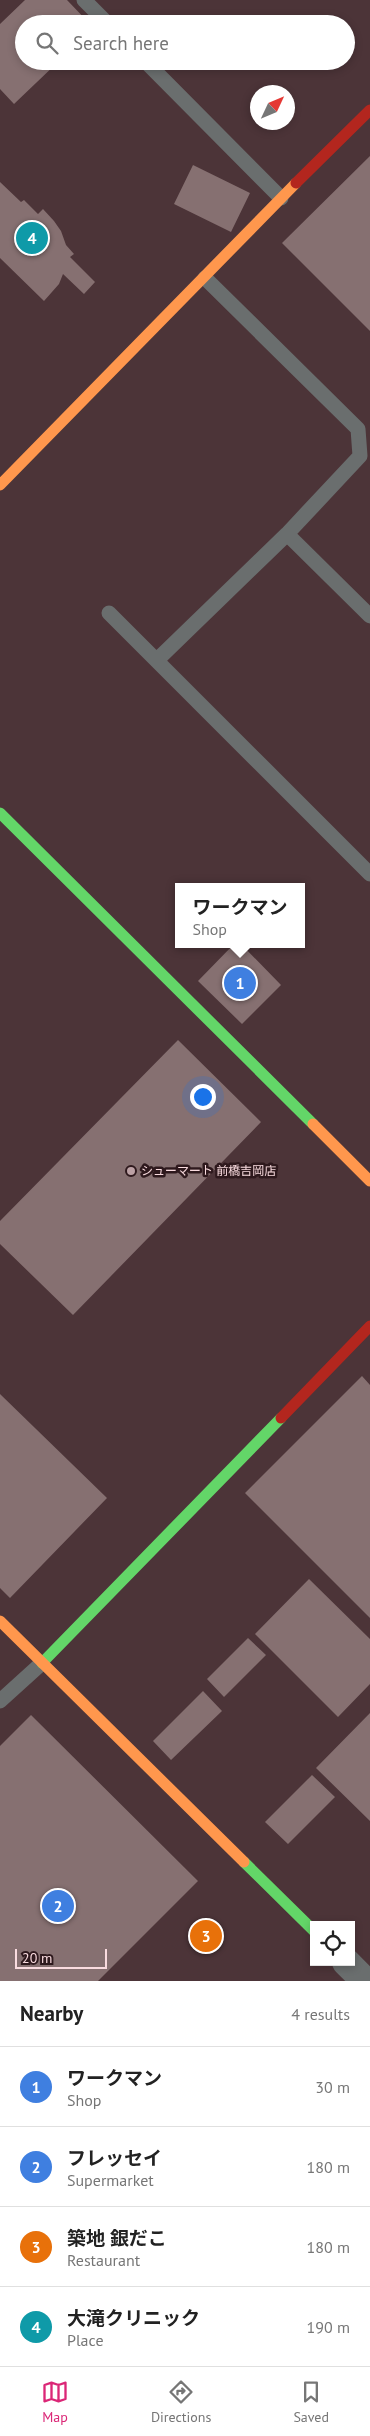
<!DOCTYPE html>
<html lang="en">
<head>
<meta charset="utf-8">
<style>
  body { margin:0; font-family:"PT Sans","Noto Sans JP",sans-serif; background:#f2f2f2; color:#222 }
  .controls { position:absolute; right:15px; bottom:15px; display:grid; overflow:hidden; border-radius:0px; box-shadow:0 2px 8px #0003 }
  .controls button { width:45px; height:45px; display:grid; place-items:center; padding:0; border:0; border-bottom:1px solid #e0e0e0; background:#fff; color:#222; font:25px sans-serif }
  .compass { position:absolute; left:250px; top:85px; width:45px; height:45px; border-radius:50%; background:#fff; box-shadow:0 2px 8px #0003; rotate:46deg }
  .scale { position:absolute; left:15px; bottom:12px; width:92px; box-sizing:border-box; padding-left:5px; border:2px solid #f9dbdf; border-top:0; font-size:14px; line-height:18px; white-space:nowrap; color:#f9dbdf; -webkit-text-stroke:4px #2e191d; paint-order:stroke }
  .you { position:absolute; left:202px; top:1096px; width:18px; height:18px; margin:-12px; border:4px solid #fff; border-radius:50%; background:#1a73e8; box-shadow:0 0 0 8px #1a73e833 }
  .badge { display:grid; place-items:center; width:32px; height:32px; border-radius:50%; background:#db2777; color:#fff; font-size:16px; font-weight:700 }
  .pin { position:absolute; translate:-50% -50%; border:2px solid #fff; box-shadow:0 1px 5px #0006 }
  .popup { position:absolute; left:175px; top:883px; width:130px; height:65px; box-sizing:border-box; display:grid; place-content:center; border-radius:0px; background:#fff; filter:drop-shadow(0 1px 4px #0005); font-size:16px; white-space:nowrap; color:#767676 }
  .popup b { font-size:19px; color:#222 }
  .popup::after { content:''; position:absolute; left:50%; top:100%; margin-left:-10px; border:10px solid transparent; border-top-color:#fff }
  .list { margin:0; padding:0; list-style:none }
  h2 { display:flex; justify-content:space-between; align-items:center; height:65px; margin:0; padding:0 20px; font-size:21px }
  h2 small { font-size:16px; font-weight:400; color:#767676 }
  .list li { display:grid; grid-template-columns:32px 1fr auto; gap:15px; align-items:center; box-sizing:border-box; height:80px; padding:0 20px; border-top:1px solid #e0e0e0 }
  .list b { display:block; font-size:19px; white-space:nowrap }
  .list p { margin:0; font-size:16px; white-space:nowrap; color:#767676 }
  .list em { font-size:16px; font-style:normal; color:#767676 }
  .icon { flex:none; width:28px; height:28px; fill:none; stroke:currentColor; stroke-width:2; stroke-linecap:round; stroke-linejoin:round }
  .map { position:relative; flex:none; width:370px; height:1981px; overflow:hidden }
  .search { position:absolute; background:#fff; box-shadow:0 2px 8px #0003; left:15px; right:15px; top:15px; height:55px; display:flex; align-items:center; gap:12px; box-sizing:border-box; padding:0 18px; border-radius:28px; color:#767676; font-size:19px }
  .sheet { height:385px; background:#fff }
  nav { display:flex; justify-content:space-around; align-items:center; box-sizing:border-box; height:70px; border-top:1px solid #e0e0e0; background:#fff; font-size:14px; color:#767676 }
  nav a { display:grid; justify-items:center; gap:2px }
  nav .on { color:#db2777 }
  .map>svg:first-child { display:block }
</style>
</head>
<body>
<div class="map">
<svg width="370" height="1981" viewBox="0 0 370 1981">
  <rect width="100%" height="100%" fill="#4c3438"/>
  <path fill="#867071" d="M25 0H67L90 24H24V61H59L14 104 0 89V24Z
    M370 156V331L282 243Z
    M193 165 250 193 231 232 174 204Z
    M0 182 21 202 24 200 38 214 43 209 54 221 61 231 66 245 74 254 70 257 95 282 84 294 63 274 59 284 44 301 0 258Z
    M234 944H241L281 985 242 1024 198 981Z
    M178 1040 261 1122 73 1315 0 1244V1221Z
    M362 1376 370 1385V1618L245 1493Z
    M0 1394 107 1498 10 1598 0 1588Z
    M309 1579 370 1639V1684L338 1717 255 1634Z
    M248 1638 266 1655 224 1697 207 1679Z
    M203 1691 222 1711 171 1760 153 1741Z
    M370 1713V1821L316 1768Z
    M31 1715 198 1881 98 1981H0V1746Z
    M312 1775 335 1797 288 1844 265 1822Z"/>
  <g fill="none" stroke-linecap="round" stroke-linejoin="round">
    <path stroke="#6a6e6e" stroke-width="15" d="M84 0 108 24
      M145 61 281 198
      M205 278 358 429 360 456 287 534 370 616
      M109 613 370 874
      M157 660 287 534
      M0 1701 42 1663"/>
    <path stroke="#6a6e6e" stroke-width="28" d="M346 1962 365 1981"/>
    <path stroke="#63d668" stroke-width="11" d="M0 813 313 1124
      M42 1663 281 1418
      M244 1862 314 1931"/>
    <path stroke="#ff974d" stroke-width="11" d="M0 485 296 183
      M313 1124 370 1181
      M0 1621 244 1862"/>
    <path stroke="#b3261e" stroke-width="11" d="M296 183 370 110
      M281 1418 370 1326"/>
  </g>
  <circle fill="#bca1a5" stroke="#2e191d" stroke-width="2" cx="131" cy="1171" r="5"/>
  <g text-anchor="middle" stroke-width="5" stroke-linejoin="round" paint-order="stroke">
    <g font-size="12" fill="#f9dbdf" stroke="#2e191d" text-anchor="start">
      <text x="141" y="1175">シューマート 前橋吉岡店</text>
    </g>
  </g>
</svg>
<div class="controls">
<button><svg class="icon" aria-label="locate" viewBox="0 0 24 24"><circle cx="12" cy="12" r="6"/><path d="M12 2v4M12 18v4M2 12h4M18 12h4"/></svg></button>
</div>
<svg class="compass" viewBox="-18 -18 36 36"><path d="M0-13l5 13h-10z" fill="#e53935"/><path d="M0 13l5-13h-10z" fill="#767676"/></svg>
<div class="scale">20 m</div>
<div class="you"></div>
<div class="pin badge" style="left:240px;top:983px;background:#3f7fe0">1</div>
<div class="popup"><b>ワークマン</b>Shop</div>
<div class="pin badge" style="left:58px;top:1906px;background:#3f7fe0">2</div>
<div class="pin badge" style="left:206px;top:1936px;background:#e8710a">3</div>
<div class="pin badge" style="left:32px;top:238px;background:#0f9aa8">4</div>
<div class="search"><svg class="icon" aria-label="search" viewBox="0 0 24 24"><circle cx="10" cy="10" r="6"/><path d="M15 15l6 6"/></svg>Search here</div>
</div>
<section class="sheet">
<h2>Nearby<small>4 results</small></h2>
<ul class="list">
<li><span class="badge" style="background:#3f7fe0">1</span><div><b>ワークマン</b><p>Shop</p></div><em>30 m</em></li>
<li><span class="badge" style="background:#3f7fe0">2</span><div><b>フレッセイ</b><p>Supermarket</p></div><em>180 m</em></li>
<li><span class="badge" style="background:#e8710a">3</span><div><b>築地 銀だこ</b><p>Restaurant</p></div><em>180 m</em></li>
<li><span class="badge" style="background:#0f9aa8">4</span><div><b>大滝クリニック</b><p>Place</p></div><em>190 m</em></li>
</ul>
</section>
<nav>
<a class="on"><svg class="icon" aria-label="map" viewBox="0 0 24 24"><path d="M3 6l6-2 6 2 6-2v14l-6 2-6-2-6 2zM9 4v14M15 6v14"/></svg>Map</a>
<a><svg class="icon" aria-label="directions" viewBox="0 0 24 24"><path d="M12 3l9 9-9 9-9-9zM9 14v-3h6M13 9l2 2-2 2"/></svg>Directions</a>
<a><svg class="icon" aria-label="saved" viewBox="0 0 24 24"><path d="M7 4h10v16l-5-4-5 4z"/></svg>Saved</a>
</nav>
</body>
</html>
